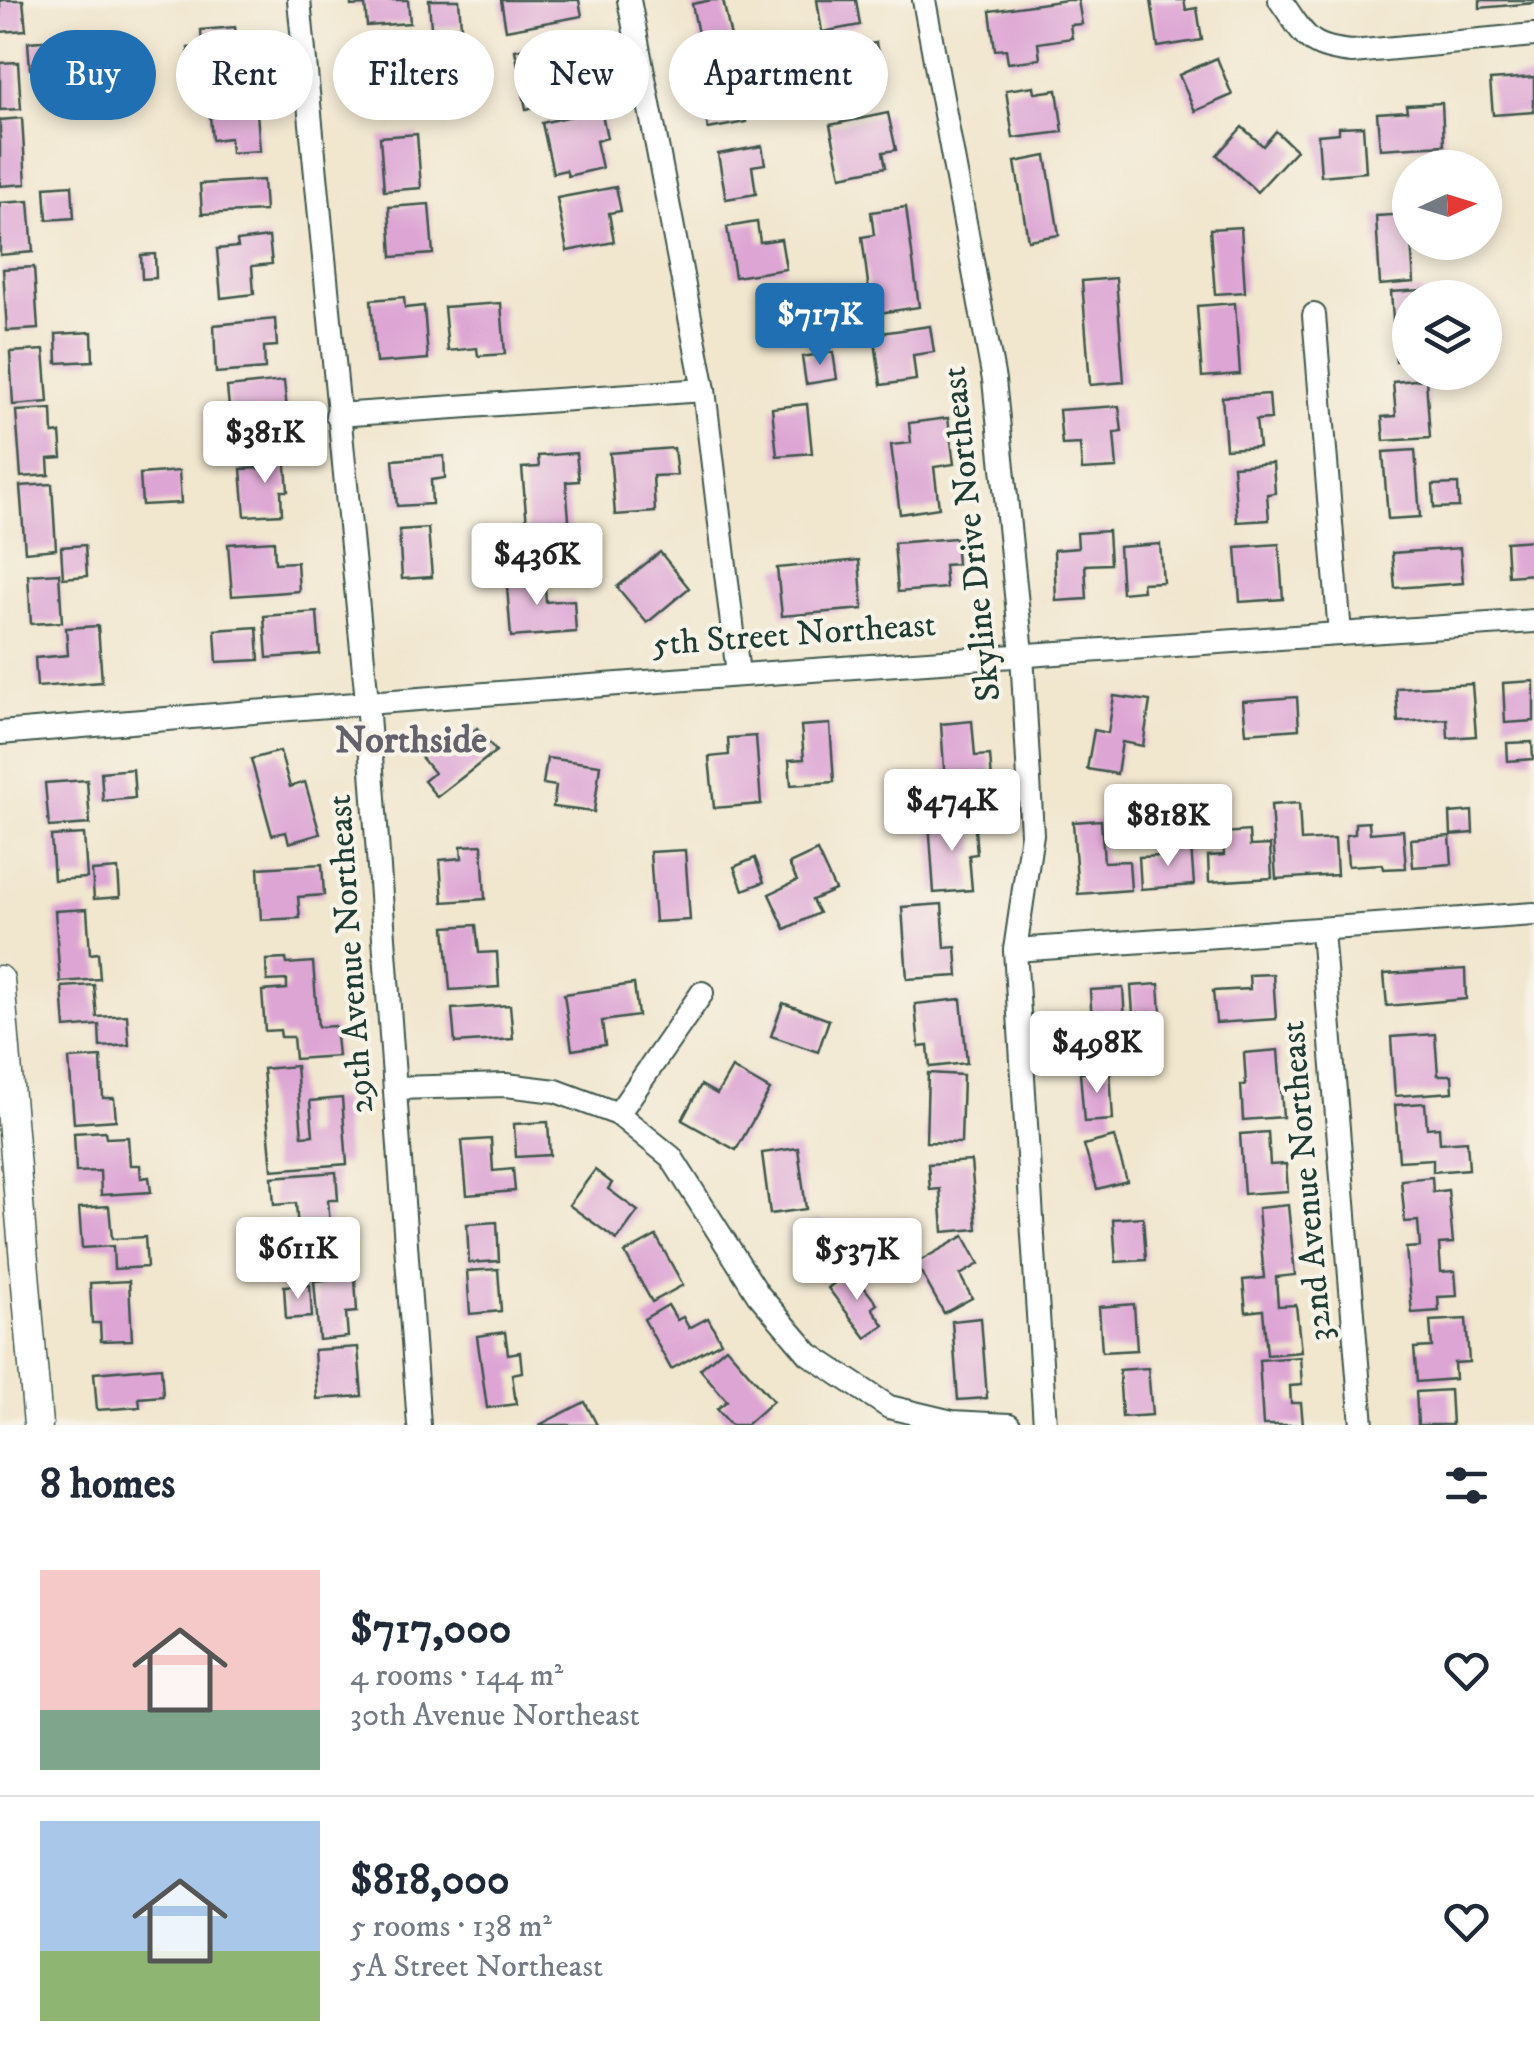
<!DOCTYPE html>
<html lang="en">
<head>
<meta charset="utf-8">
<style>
  body { margin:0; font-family:"IM FELL DW Pica",serif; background:#f2f2f3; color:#1f2937; height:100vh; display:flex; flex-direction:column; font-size:38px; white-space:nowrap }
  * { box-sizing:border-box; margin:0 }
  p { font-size:32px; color:#747a83 }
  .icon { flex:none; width:55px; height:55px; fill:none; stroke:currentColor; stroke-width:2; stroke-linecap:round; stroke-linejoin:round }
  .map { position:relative; height:1425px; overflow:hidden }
  .details { display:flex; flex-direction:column; background:#fff; flex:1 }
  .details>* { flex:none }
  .banner { position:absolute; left:30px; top:30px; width:1000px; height:90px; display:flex; gap:20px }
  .needle { width:65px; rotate:86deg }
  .buttons { position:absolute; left:1392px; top:150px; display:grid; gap:20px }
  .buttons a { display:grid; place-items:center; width:110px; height:110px; border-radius:50%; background:#fff; box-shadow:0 5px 15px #0003; font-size:50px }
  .price { position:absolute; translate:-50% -85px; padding:0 22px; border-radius:10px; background:#fff; color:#222; font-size:32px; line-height:65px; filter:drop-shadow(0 2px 5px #0008) }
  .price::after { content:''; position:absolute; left:50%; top:60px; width:30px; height:22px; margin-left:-15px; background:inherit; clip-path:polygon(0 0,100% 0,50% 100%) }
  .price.active { background:#1f6fb2; color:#fff }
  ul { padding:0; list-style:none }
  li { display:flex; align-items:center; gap:30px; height:250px; padding:0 40px }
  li+li { border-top:2px solid #e0e1e3 }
  li span { display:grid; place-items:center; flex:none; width:280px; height:200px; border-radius:0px; color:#555 }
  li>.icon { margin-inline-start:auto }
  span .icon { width:120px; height:120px; fill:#fffc; stroke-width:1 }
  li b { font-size:42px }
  h2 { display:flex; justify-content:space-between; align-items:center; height:120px; padding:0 40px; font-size:42px }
  .chip { padding:0 35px; border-radius:45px; background:#fff; box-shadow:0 5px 15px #0003; font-size:35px; line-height:90px }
  .chip.active { background:#1f6fb2; color:#fff }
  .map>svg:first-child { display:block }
  .building { fill:#dda5d4 }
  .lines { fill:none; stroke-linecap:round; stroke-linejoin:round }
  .minor-casing { stroke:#3e564b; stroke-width:26 }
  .tertiary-casing { stroke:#3e564b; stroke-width:31 }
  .minor { stroke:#fff; stroke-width:22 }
  .tertiary { stroke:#fff; stroke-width:28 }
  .labels { text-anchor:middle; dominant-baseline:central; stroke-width:8; stroke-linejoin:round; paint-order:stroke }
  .street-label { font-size:35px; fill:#1f3d34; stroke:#f7f3e8 }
  .neighbourhood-label { font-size:38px; font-weight:bold; fill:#62616c; stroke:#f7f3e8 }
</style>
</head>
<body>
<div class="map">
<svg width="1534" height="1425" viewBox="0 0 1534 1425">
  <rect width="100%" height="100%" fill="#f7f3e8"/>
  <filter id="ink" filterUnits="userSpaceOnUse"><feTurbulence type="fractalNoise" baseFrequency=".01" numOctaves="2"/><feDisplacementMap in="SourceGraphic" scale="20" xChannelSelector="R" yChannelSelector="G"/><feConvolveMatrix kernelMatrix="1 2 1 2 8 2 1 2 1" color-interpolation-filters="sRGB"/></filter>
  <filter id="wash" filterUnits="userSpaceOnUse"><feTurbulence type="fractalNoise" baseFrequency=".0048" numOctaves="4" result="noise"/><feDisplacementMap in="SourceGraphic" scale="40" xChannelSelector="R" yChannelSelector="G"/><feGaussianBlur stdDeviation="2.25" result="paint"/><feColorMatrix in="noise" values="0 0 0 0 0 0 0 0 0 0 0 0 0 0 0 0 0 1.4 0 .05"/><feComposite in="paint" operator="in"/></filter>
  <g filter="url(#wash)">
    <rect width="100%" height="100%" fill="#f1e6ce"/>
    <g id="blocks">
      <g class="building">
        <path d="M0,0H23L26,30L0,32Z"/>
        <path d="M351,0H408L410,23L367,26L365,5L351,6Z"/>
        <path d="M429,0H459L461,26L431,28Z"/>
        <path d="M501,0H579L582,16L506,30Z"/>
        <path d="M712,0H723L733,47L702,54L692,4Z"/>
        <path d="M817,0H856L860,25L822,32Z"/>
        <path d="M1067,0H1078L1082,24L1070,25L1072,38L1038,43L1040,59L1008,63L1006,49L995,50L990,11Z"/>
        <path d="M1151,0H1184L1186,10L1197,8L1202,40L1158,47Z"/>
        <path d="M1480,0H1534V3L1480,8Z"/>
        <path d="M235,27L237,45L250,44L252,75L191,79L188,48L202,47L201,30Z"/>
        <path d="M56,40L58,68L30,69L28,42Z"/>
        <path d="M562,41L567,72L592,67L597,95L526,109L515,50Z"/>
        <path d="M876,43L882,75L869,77L872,95L814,105L806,55Z"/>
        <path d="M410,54L413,107L380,109L378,82L366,83L364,57Z"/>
        <path d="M1217,58L1232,95L1195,111L1179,75Z"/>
        <path d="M18,62L21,109L0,110V63Z"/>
        <path d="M736,70L746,122L708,129L704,107H709L703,77Z"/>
        <path d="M1534,77V112L1493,115L1490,80Z"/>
        <path d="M1034,86L1035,93L1057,90L1063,132L1013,138L1006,90Z"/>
        <path d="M256,100L260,151L231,153L230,138L212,140L209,103Z"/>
        <path d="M1442,103L1444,145L1380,149L1377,113L1407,111L1406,105Z"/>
        <path d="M601,109L607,138L596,141L602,168L568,176L566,170L553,173L542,123Z"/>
        <path d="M888,113L896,150L883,152L886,167L841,176L830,125Z"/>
        <path d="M22,118L26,184L0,186V120Z"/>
        <path d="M1363,126L1366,172L1321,176L1318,135L1339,133V127Z"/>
        <path d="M1242,127L1263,146L1276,131L1296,150L1257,192L1217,155Z"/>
        <path d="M417,134L421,188L384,191L380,137Z"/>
        <path d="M762,146L765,164L752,166L756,194L726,199L718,154Z"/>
        <path d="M1046,156L1059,235L1028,240L1015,162Z"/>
        <path d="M263,180L265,211L202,214L200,184Z"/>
        <path d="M72,185L74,218L47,220L45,187Z"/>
        <path d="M616,187L621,211L609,213L614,242L567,251L557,198Z"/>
        <path d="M29,201L33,252L0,255V203Z"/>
        <path d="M429,204L433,254L392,257L389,207Z"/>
        <path d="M906,207L919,307L872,314L862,237L874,235L871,212Z"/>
        <path d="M1409,214L1414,282L1380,285L1376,216Z"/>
        <path d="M757,222L760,242L781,239L786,269L735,277L727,227Z"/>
        <path d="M1241,227L1245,292L1215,294L1210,229Z"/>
        <path d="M269,237L272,264L252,266L254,294L221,298L217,249L238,247L237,241Z"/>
        <path d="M155,254L156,278L142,279L141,255Z"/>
        <path d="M34,267L38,329L7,331L3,269Z"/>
        <path d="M1116,278L1124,382L1090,385L1082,281Z"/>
        <path d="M1422,290L1423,298H1410V360L1396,361L1391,292Z"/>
        <path d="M404,297L405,308L424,306L428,359L376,363L371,300Z"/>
        <path d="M501,303L505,354L478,356L477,348L448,351L444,307Z"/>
        <path d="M1235,303L1240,374L1202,377L1197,306Z"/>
        <path d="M275,319L277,346L264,347L265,369L216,373L214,325Z"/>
        <path d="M930,326L934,352L913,355L916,380L881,385L874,334Z"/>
        <path d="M92,332L93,361L57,363L56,334Z"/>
        <path d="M44,350L48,402L13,405L10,352Z"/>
        <path d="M833,352L837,379L806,384L802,357Z"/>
        <path d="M1426,379L1430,438L1384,441L1382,417L1396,416L1393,382Z"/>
        <path d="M284,381L287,410L269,411L272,433L232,437L227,387Z"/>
        <path d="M1269,394L1271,419L1256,420L1259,447L1226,449L1222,397Z"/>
        <path d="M807,404L812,453L777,456L772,408Z"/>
        <path d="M1119,406L1122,432L1114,433L1117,468L1082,470L1080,444L1062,445L1059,410Z"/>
        <path d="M52,409L53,434L60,433L62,458L48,459L49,475L21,477L16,411Z"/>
        <path d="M948,418L954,464L934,467L939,508L900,514L891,445L911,443L909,423Z"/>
        <path d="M674,448L677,475L653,476L655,512L615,515L610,453Z"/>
        <path d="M1415,450L1420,517L1388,519L1383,452Z"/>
        <path d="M576,453L579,481L566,482L570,532L528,536L522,468L539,467L538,456Z"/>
        <path d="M285,454L288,491H281L282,514L245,516L241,469L259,468L258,456Z"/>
        <path d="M444,456L445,478L431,480L432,504L397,506L393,460Z"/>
        <path d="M1273,463L1275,493L1267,494L1269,520L1237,522L1233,466Z"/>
        <path d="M179,471L181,503L142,505L140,474Z"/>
        <path d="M52,484L56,549L25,552L20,486Z"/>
        <path d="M1458,484L1459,507L1434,508L1433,485Z"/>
        <path d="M428,528L432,577L402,579L399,530Z"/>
        <path d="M1108,531L1110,564L1085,565L1087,599L1056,601L1054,550L1078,548L1077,533Z"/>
        <path d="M955,538L957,564L944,565L946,588L898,592L894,543Z"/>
        <path d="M1534,540V574L1508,576L1506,542Z"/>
        <path d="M274,541L275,563L297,562L299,591L232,596L228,544Z"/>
        <path d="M1160,544L1163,582L1142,583L1143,591L1122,593L1119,547Z"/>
        <path d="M1279,544L1283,599L1240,602L1236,547Z"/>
        <path d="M85,545L87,576L63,578L61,547Z"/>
        <path d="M1460,548L1463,583L1395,588L1392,553Z"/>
        <path d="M660,552L689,588L647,623L617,587Z"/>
        <path d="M859,560L863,609L782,616L777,568Z"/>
        <path d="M544,571L546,602L574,600L576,632L511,637L506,574Z"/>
        <path d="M59,573L62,622L31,624L28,575Z"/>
        <path d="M317,612L320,654L267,658L264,616Z"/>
        <path d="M98,626L102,682L37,687L35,658L68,655L66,628Z"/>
        <path d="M257,627L259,660L217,662L215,630Z"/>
        <path d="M1534,681V721L1505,723L1503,683Z"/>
        <path d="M1472,684L1476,736L1448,738L1447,719L1398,722L1396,688Z"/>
        <path d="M1114,696L1150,701L1143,746L1122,742L1117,774L1087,769L1094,730L1108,733Z"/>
        <path d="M1297,697L1299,729L1246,733L1243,701Z"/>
        <path d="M972,721L975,756L990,755L993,794L946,797L941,724Z"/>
        <path d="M830,724L834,782L791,785L789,760L804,759L801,726Z"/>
        <path d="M477,728L496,751L437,797L424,781L434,773L421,757L446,738L453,747Z"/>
        <path d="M756,736L761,804L714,808L709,757L729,755L728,738Z"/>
        <path d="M1532,742L1533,759L1508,761L1507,743Z"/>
        <path d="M280,751L290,787L305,782L320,834L289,843L286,832L272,835L251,759Z"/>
        <path d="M547,758L600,765L594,812L553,807L556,786L543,784Z"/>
        <path d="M133,769L135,798L103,801L101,772Z"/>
        <path d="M87,780L90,824L49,827L45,783Z"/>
        <path d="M1199,793L1202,826L1158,830L1155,797Z"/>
        <path d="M1299,803L1301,841L1335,839L1337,875L1276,879L1271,805Z"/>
        <path d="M1472,811L1473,833L1451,835L1450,813Z"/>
        <path d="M974,818L977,854L969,855L972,890L934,893L929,821Z"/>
        <path d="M1101,820L1104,862L1129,861L1131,890L1078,894L1073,822Z"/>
        <path d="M1369,822L1370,833L1403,830L1406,868L1383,869L1382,864L1348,866L1346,835L1355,834V823Z"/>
        <path d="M1249,831L1250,846L1270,845L1272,878L1209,882L1208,856L1224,855L1223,833Z"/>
        <path d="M84,834L87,878L54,880L51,836Z"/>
        <path d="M1450,836L1452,864L1413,867L1411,839Z"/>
        <path d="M482,845L485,899L443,902L440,860L462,858L461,846Z"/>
        <path d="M1191,846L1194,885L1141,889L1139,857L1162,856V848Z"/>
        <path d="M685,850L690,920L655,922L650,852Z"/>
        <path d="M817,851L835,890L812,900L819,913L785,929L769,894L797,881L789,864Z"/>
        <path d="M755,858L764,882L743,890L734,867Z"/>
        <path d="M322,864L324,895L298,897L300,918L261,920L258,868Z"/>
        <path d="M118,869L120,897L94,899L92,871Z"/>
        <path d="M942,904L945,948L956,947L958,976L907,979L902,907Z"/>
        <path d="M87,909L90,954L98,953L100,979L60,982L55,911Z"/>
        <path d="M476,925L479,953L497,952L499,987L450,990L445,927Z"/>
        <path d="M286,959L287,964L313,962L318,1027L335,1026L338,1056L295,1059L293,1037H281L280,1030L265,1031L262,991L287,989V980L267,981L266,960Z"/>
        <path d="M1465,969L1466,999L1387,1006L1384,974Z"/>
        <path d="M1273,974L1276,1019L1216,1023L1213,991L1250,989L1249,975Z"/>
        <path d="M634,984L638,1016L602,1021L605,1045L572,1050L564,994Z"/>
        <path d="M1159,984L1161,1012L1133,1014L1131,986Z"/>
        <path d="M94,985L97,1017L127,1015L129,1045L100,1047L99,1025L65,1028L62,987Z"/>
        <path d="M1123,988L1126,1037L1093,1040L1090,990Z"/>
        <path d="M961,999L967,1063L930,1067L928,1046L919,1047L915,1004Z"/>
        <path d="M783,1003L829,1020L818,1052L771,1036Z"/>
        <path d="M510,1005L513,1039L455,1043L452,1009Z"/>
        <path d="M1435,1034L1438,1075H1452L1453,1092L1395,1096L1391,1037Z"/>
        <path d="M1278,1050L1283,1117L1243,1120L1241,1085H1246L1244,1053Z"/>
        <path d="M101,1057L103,1098H114L116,1120L74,1123L69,1059Z"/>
        <path d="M296,1066L302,1136L313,1135L310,1101L342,1098L347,1164L272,1170L263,1069Z"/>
        <path d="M732,1068L770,1090L736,1150L682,1120L701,1085L717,1094Z"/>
        <path d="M1110,1071L1113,1120L1084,1122L1080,1073Z"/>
        <path d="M928,1073L963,1075L961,1143L926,1142Z"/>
        <path d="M1425,1103L1427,1128L1439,1127L1440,1143L1467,1141L1469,1169L1433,1172V1159L1399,1161L1395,1105Z"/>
        <path d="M548,1122L550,1155L516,1157L514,1124Z"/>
        <path d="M105,1131L106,1138L128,1137L130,1165H140L141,1178L149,1177L151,1192L101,1195L100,1171L76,1172L74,1133Z"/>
        <path d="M1268,1132L1270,1165L1286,1164L1288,1191L1244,1194L1240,1134Z"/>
        <path d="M1114,1137L1127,1181L1097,1189L1084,1145Z"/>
        <path d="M491,1139L493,1171L513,1169L515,1191L467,1195L462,1141Z"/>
        <path d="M798,1148L806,1209L770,1214L762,1153Z"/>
        <path d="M971,1161L977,1229L943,1232L940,1189L930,1190L928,1164Z"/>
        <path d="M595,1170L612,1183L608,1189L638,1211L617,1240L569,1205Z"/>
        <path d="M336,1172L338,1200H328L331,1236L350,1234L353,1264L310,1268L308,1245H299L296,1203L274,1205L272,1177Z"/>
        <path d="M1432,1177L1433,1192L1448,1190L1453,1243L1439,1244L1441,1272L1455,1271L1457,1296L1438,1297L1439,1311L1412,1313L1406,1248L1420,1247L1418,1221L1405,1222L1401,1180Z"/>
        <path d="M1288,1205L1295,1275L1276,1277L1278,1306L1296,1305L1301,1352L1267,1355L1263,1310L1246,1312L1243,1280L1264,1278L1258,1208Z"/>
        <path d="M109,1206L112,1239L145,1237L147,1267L114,1269L113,1246L82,1248L79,1208Z"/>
        <path d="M1143,1217L1146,1260L1116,1262L1113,1219Z"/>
        <path d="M819,1219L832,1244L850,1234L861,1253L816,1278L792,1234Z"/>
        <path d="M497,1222L499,1261L469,1263L467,1224Z"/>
        <path d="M656,1236L683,1285L652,1302L625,1253Z"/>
        <path d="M964,1236L979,1264L960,1275L972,1298L944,1313L916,1263Z"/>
        <path d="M498,1269L501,1311L470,1314L467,1271Z"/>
        <path d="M851,1270L877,1304L872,1308L884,1325L866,1338L828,1288Z"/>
        <path d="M355,1278L357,1312L346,1313L348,1337L319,1340L314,1281Z"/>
        <path d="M129,1281L132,1340L101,1341L100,1323H92L90,1283Z"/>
        <path d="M310,1285L312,1317L286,1319L284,1286Z"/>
        <path d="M1134,1304L1137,1350L1102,1352L1099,1307Z"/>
        <path d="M668,1305L677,1320L683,1317L689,1328L708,1318L721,1342L671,1369L644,1319Z"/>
        <path d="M981,1318L987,1398L958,1400L952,1321Z"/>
        <path d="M1466,1319L1469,1362L1454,1363L1455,1379L1417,1382L1414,1348L1432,1347L1430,1321Z"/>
        <path d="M505,1332L508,1354L520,1352L522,1372L512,1374L516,1404L487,1408L477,1336Z"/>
        <path d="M358,1347L362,1396L317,1399L314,1350Z"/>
        <path d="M726,1347L773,1401L746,1425H731L717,1409L727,1401L700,1369Z"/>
        <path d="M1300,1357L1302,1385L1290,1386L1291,1403H1301L1303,1425H1263L1259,1360Z"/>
        <path d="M161,1367L163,1396L139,1398L140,1407L97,1410L94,1373Z"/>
        <path d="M1148,1368L1152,1415L1122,1417L1119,1370Z"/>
        <path d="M1450,1390L1452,1425H1418L1416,1392Z"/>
        <path d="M585,1402L597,1425H539Z"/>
      </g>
    </g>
  </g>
  <g filter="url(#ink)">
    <use href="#blocks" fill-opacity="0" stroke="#3e564b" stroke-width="2.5"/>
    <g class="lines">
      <g class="minor-casing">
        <g id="minor">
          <path d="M299,0L367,701L419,1425"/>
          <path d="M629,0L704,390L738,674"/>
          <path d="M924,0L994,380L1022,653L1032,834L1015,950L1045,1425"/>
          <path d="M1280,0C1305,35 1306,48 1352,52L1534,35"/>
          <path d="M1314,315L1340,634"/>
          <path d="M337,415L704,390"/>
          <path d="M0,733C511,689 1022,655 1534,621"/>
          <path d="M1322,931L1362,1425"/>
          <path d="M1015,950L1534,914"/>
          <path d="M396,1088L506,1085L556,1091L618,1114L671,1157L758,1294L809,1354L889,1407L952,1422L1009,1425"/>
          <path d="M618,1114L702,993"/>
        </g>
      </g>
      <g class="tertiary-casing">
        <path id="tertiary" d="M0,980L38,1425"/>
      </g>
      <use href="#minor" class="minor"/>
      <use href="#tertiary" class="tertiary"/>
    </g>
  </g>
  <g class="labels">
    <g class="street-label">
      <text transform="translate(972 534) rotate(-96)">Skyline Drive Northeast</text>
      <text transform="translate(794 635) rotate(-4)">5th Street Northeast</text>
      <text transform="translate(351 954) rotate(-94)">29th Avenue Northeast</text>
      <text transform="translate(1307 1181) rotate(-95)">32nd Avenue Northeast</text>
    </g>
    <g class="neighbourhood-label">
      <text x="411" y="741">Northside</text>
    </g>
  </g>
</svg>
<div class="buttons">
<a><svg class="needle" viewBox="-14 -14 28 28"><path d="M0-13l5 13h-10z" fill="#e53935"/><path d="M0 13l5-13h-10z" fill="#747a83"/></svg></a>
<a><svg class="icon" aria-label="layers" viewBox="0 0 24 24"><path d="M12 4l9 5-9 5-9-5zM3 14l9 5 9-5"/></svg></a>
</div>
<b class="price active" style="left:820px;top:368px">$717K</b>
<b class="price" style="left:265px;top:486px">$381K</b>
<b class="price" style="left:537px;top:608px">$436K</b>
<b class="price" style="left:952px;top:854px">$474K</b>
<b class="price" style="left:1168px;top:869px">$818K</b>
<b class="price" style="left:1097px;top:1096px">$498K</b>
<b class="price" style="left:298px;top:1302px">$611K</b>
<b class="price" style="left:857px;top:1303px">$537K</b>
<div class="banner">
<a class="chip active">Buy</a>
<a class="chip">Rent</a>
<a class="chip">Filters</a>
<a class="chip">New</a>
<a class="chip">Apartment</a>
</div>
</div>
<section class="details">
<h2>8 homes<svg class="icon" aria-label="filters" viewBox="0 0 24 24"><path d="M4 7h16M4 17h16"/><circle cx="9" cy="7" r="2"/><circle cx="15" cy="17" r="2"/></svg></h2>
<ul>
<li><span style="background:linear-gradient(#f6c9c9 70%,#7fa58c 0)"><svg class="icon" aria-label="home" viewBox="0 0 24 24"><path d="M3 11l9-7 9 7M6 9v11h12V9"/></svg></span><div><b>$717,000</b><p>4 rooms · 144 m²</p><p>30th Avenue Northeast</p></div><svg class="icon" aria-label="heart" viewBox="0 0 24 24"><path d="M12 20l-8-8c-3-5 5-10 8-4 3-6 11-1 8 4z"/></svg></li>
<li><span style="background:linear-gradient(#a9c7e8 65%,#8fb573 0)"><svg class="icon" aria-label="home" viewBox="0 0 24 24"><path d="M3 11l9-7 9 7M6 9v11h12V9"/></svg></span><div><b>$818,000</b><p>5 rooms · 138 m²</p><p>5A Street Northeast</p></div><svg class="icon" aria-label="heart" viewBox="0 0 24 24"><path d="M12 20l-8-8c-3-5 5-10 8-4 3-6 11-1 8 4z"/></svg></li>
</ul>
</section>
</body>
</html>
